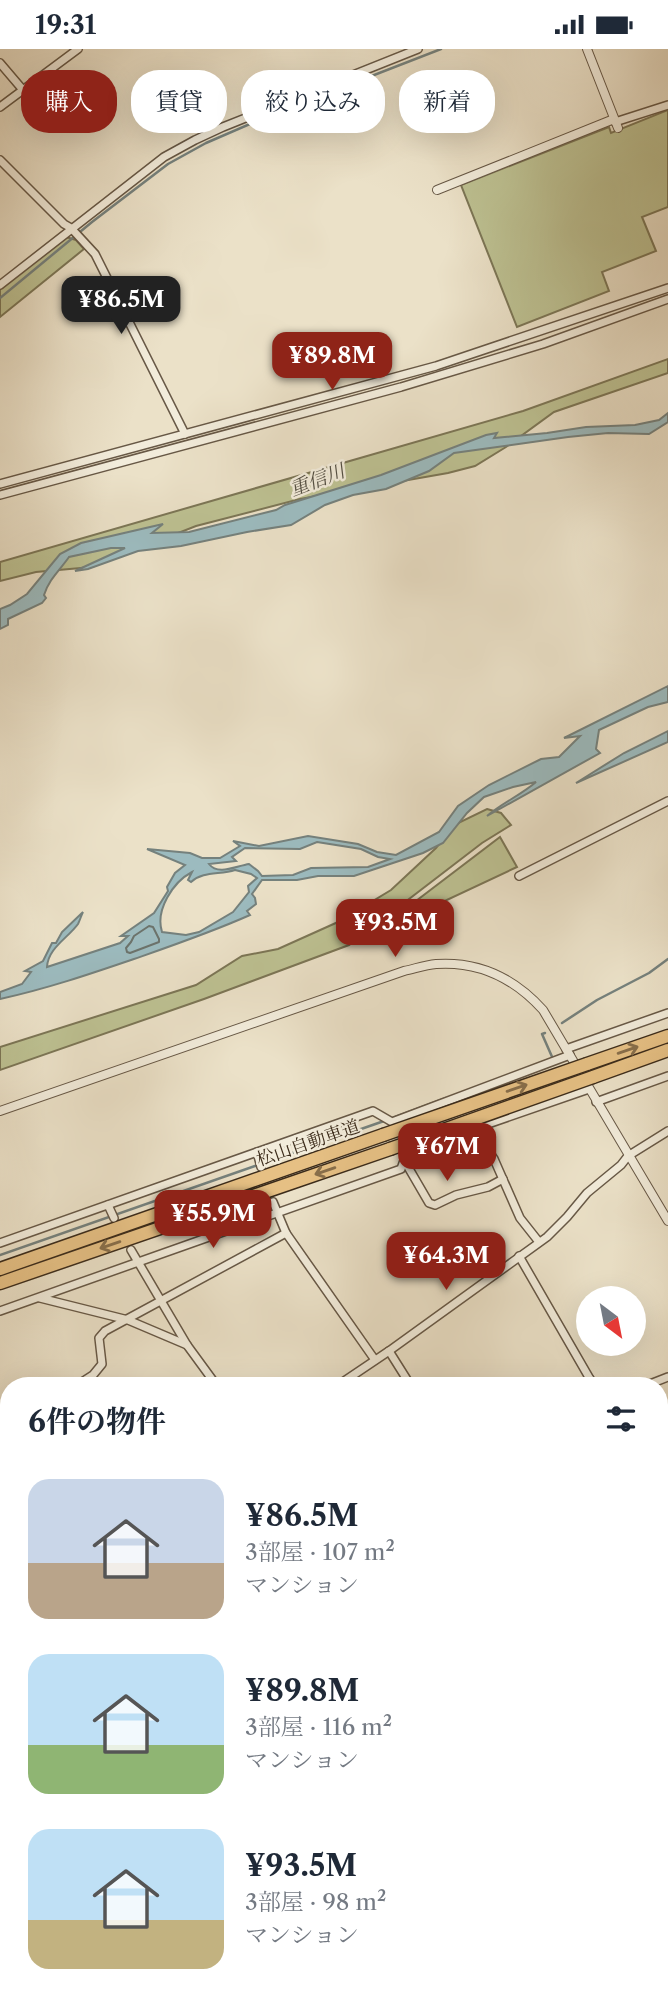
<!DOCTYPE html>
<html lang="ja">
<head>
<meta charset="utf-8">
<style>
  body { margin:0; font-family:"Libre Caslon Text","Noto Serif JP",serif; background:#f6f6f7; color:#1f2937; height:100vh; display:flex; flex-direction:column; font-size:26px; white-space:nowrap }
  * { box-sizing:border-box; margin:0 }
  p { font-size:23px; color:#747a83 }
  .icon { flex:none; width:38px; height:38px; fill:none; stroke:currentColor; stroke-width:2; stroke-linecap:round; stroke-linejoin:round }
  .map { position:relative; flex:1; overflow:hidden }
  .side { position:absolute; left:0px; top:1328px; width:668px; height:625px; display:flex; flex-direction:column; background:#fff; border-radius:28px 28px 0 0; box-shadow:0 7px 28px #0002 }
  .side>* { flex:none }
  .banner { position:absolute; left:21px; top:21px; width:626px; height:63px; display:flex; gap:14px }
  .needle { width:46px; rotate:148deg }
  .buttons { position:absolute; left:576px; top:1237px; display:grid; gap:14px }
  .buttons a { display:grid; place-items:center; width:70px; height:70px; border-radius:50%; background:#fff; box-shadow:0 7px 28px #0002; font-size:35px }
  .price { position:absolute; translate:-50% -60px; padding:0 16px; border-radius:14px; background:#8f2418; color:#fff; font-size:23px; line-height:46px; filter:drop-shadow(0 2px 4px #0008) }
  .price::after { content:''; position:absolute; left:50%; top:42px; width:21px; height:16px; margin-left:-10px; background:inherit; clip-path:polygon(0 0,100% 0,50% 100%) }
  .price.selected { background:#222; color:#fff }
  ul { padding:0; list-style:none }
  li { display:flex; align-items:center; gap:21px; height:175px; padding:0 28px }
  li span { display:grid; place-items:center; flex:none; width:196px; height:140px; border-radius:21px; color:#555 }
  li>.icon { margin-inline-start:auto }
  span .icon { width:84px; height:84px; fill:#fffc; stroke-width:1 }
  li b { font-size:30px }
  h2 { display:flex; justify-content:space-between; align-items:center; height:84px; padding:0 28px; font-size:30px }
  .pill { padding:0 24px; border-radius:28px; background:#fff; box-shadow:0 7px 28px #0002; font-size:24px; line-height:63px }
  .pill.selected { background:#8f2418; color:#fff }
  .status { display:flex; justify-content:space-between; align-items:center; height:49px; padding:0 35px; background:#fff; direction:ltr }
  .status svg { height:19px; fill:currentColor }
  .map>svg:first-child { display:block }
  .green { fill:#bdc192; stroke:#7c7656; stroke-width:2 }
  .water { fill:#9cbbbf; stroke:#75817d; stroke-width:2; fill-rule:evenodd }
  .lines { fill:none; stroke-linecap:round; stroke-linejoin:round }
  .shore { stroke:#6c736c; stroke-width:2 }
  .stream { stroke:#75817d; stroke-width:2.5 }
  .minor-tunnel { stroke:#c8bda5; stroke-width:7; stroke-dasharray:7 3.5; stroke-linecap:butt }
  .minor-casing { stroke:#675846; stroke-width:10 }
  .tertiary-casing { stroke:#675846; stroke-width:10 }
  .secondary-casing { stroke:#3b2b1a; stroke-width:12 }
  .trunk-casing { stroke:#3b2b1a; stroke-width:13 }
  .motorway-casing { stroke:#3b2b1a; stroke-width:15 }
  .minor { stroke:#f2ecdb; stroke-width:7 }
  .tertiary { stroke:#f2ecdb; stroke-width:8 }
  .secondary { stroke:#f2ecdb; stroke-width:10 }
  .trunk { stroke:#e6c084; stroke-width:10 }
  .motorway { stroke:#e6c084; stroke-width:12 }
  .motorway-bridge-casing { stroke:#3b2b1a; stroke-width:15; stroke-linecap:butt }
  .motorway-bridge { stroke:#e6c084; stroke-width:12 }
  .oneway { stroke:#886e4a }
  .labels { text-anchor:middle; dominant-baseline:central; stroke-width:5; stroke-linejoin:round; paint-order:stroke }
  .street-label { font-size:18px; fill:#3b2b1a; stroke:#f2ecdb }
  .water-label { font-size:19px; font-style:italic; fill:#534f43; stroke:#f2ecdb }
</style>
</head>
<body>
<div class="status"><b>19:31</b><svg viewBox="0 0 49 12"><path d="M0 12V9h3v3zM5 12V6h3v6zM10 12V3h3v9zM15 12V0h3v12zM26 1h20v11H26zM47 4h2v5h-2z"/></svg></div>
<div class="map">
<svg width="668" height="1952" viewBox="0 0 668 1952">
  <rect width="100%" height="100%" fill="#ebe1c8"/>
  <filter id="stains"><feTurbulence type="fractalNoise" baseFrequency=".00286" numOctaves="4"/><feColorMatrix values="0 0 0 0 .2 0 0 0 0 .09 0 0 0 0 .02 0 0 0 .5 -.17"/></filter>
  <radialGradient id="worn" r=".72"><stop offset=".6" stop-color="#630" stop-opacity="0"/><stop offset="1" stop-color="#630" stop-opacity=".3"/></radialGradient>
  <g class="green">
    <path d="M668,61V158L642,168L656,202L602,223L609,242L517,278L461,136L609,78L611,84Z"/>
    <path d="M66,188L76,191L84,200L0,268V240Z"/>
    <path d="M668,310V324L554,363L506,398L475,417L448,424L300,450L196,477L92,518L36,523L0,532V513L523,362Z"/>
    <path d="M487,760L501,764L511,776L482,794L349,896L204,950L0,1021V998L196,936L242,907L278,900L338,873L391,841L436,799L454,776Z"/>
    <path d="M500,788L517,818L370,887Z"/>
  </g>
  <g class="water">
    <path d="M668,364V373L649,385L608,384L568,388L454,404L429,422L386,440L353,446L325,456L291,476L247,483L181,497L138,502L88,520L75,522L125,499H111L69,508C60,521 49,530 44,546L46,549L42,554L8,570V576L0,580V560L10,556L27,545L60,505L81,494L163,475L152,484L189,483L276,461L285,456L381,426L486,386L497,384L494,389L547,384L586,378L635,376L659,371Z"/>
    <path d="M668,637V653L648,658L599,681L596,700L600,704L487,767C502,754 521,746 536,733L513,738L484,748L467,764L443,794L423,804L354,827H318L297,831H262L252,845L255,849L256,855L247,862L250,866C212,883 174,896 134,910C90,925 46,940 0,950V943L22,935L31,923L25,922L43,912L52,894H56L62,883L83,863C81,867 80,871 78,875C68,889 48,899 47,918L120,894L128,887H121L154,864L168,842L167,838L175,824L185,816L147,800L190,804L202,809H220L240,797L233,792L259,797L308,787L358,795L377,803L396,806L439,783L458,757L489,736L541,710L559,708L580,687L564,689ZM317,793L361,800L378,808L390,810L368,818L311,819L293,826L262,827L258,822L249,815C236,817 218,827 209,815L236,812L232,808L245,799L300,800ZM235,821L251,825L257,829L248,837L249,843L233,863L199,883L186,886L162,883C155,861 173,833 192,823L188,831L191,833C203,822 220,826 235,821Z"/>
    <path d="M668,682V693L576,734L624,704Z"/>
  </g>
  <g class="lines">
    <path class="shore" d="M149,877L153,878L159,890V893L130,904L127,903L126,899L131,893L134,887Z"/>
    <g class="stream">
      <path d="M0,249L92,173L168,115L206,94L266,68L441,0"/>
      <path d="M562,974L597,951L649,924L668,910"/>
      <path d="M545,984L542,985L553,1010H551"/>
      <path d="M390,1070L446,1049"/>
      <path d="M0,1206L384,1072"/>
    </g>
    <path class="minor-tunnel" d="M114,1169L131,1201"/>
    <g class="minor-casing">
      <g id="minor">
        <path d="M0,14L23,41"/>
        <path d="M0,58L78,0"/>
        <path d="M615,73L668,56"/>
        <path d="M0,111L64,175L71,179L95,205L185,385"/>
        <path d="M0,236L164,108L195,91L223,78L418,0"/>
        <path d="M0,435L436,317L668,239"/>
        <path d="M0,446L401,338L543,295L668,250"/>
        <path d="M519,827L668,752"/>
        <path d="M566,1000L668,964"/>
        <path d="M596,1053L668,1027"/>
        <path d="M474,1080L494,1110L520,1169L539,1193"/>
        <path d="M257,1103L261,1118"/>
        <path d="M404,1111L429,1154L435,1156L456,1146L488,1138L503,1130"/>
        <path d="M273,1153L286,1184L375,1311"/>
        <path d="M108,1156L114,1169"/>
        <path d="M0,1194L373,1062L392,1073L570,1006"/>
        <path d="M131,1201L187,1296"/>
        <path d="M519,1207L594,1337"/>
        <path d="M40,1249L128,1271L187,1296L217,1337"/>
        <path d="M0,1262L401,1120L407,1103L589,1040"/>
        <path d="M389,1302L411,1337"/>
        <path d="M76,1337L93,1326L102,1315L99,1289L105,1282L286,1184"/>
        <path d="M337,1337L389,1302L547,1188L567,1168L587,1144L621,1116L628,1107L668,1082"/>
        <path d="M576,1337L590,1330"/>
        <path d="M645,1337L668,1328"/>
        <path d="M0,1383L9,1394"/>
        <path d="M660,1445L668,1441"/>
        <path d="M660,1467L668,1462"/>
        <path d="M660,1485L668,1481"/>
        <path d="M0,1499L9,1491"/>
        <path d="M660,1524L668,1540"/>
        <path d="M0,1591L9,1588"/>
        <path d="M660,1595L668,1592"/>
        <path d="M660,1647L668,1645"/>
        <path d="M0,1663L9,1658"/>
        <path d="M660,1756L668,1754"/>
        <path d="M660,1814L668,1831"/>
        <path d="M110,1944L113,1952"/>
        <path d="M160,1944L164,1952"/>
        <path d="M343,1944L346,1952"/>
        <path d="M490,1944L493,1952"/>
        <path d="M632,1944L635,1952"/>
        <path d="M18,1952L20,1944"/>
        <path d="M222,1952L232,1944"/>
      </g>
    </g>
    <g class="tertiary-casing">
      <g id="tertiary">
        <path d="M587,0L618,79"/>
        <path d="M437,141L614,70"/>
        <path d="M0,1062L404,922C414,920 425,916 436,915C479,912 515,930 543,961L668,1172"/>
      </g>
    </g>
    <g class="secondary-casing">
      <g id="secondary">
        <path d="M660,1416L668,1413"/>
        <path d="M0,1828L9,1822"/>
      </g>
    </g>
    <g class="trunk-casing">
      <g id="trunk">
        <path d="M660,1868L668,1858"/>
        <path d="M660,1889L668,1878"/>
        <path d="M597,1952L603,1944"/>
        <path d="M615,1952L620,1944"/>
      </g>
    </g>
    <g class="motorway-casing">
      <g id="motorway">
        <path d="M587,1015L668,987"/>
        <path d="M593,1028L668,1001"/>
        <path d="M0,1220L383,1086"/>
        <path d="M0,1234L390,1100"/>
      </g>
    </g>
    <use href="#minor" class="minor"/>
    <use href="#tertiary" class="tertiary"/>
    <use href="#secondary" class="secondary"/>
    <use href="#trunk" class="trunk"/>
    <use href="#motorway" class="motorway"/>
    <g class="motorway-bridge-casing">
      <g id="motorway-bridge">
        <path d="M383,1086L587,1015"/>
        <path d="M390,1100L593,1028"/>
      </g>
    </g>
    <use href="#motorway-bridge" class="motorway-bridge"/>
  </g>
  <defs><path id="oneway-shaft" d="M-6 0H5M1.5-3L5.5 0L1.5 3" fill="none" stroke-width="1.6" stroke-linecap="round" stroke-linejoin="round" transform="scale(1.75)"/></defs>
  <g class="oneway">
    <use href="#oneway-shaft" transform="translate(628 1001) rotate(-19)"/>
    <use href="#oneway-shaft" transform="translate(517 1039) rotate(-19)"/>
    <use href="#oneway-shaft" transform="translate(325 1122) rotate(161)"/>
    <use href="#oneway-shaft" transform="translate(110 1196) rotate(161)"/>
  </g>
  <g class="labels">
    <g class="street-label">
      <text transform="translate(308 1094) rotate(-19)">松山自動車道</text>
    </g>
    <g class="water-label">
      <text transform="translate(317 431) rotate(-21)">重信川</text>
    </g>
  </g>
  <rect width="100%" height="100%" filter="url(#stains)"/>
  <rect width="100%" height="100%" fill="url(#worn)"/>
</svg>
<div class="buttons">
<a><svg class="needle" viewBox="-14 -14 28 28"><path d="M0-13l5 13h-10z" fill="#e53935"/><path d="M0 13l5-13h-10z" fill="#747a83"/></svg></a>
</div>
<b class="price selected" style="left:121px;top:287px">¥86.5M</b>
<b class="price" style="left:332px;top:343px">¥89.8M</b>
<b class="price" style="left:395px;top:910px">¥93.5M</b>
<b class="price" style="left:447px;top:1134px">¥67M</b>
<b class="price" style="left:213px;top:1201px">¥55.9M</b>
<b class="price" style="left:446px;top:1243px">¥64.3M</b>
<div class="banner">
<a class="pill selected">購入</a>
<a class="pill">賃貸</a>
<a class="pill">絞り込み</a>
<a class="pill">新着</a>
</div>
<section class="side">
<h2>6件の物件<svg class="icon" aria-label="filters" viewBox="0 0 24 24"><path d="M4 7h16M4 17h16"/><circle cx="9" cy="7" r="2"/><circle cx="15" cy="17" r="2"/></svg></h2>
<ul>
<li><span style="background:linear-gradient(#c9d6e8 60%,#b9a48a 0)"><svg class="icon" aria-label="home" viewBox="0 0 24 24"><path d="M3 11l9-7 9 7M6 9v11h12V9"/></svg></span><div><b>¥86.5M</b><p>3部屋 · 107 m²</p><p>マンション</p></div></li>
<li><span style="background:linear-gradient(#bfe0f5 65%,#8fb573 0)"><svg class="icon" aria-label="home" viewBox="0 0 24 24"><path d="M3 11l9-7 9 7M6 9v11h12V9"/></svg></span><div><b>¥89.8M</b><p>3部屋 · 116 m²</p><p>マンション</p></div></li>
<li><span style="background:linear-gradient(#bfe0f5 65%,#c2b280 0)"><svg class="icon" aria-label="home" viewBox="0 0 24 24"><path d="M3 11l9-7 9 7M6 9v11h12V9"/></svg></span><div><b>¥93.5M</b><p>3部屋 · 98 m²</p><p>マンション</p></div></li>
</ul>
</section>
</div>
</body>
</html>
